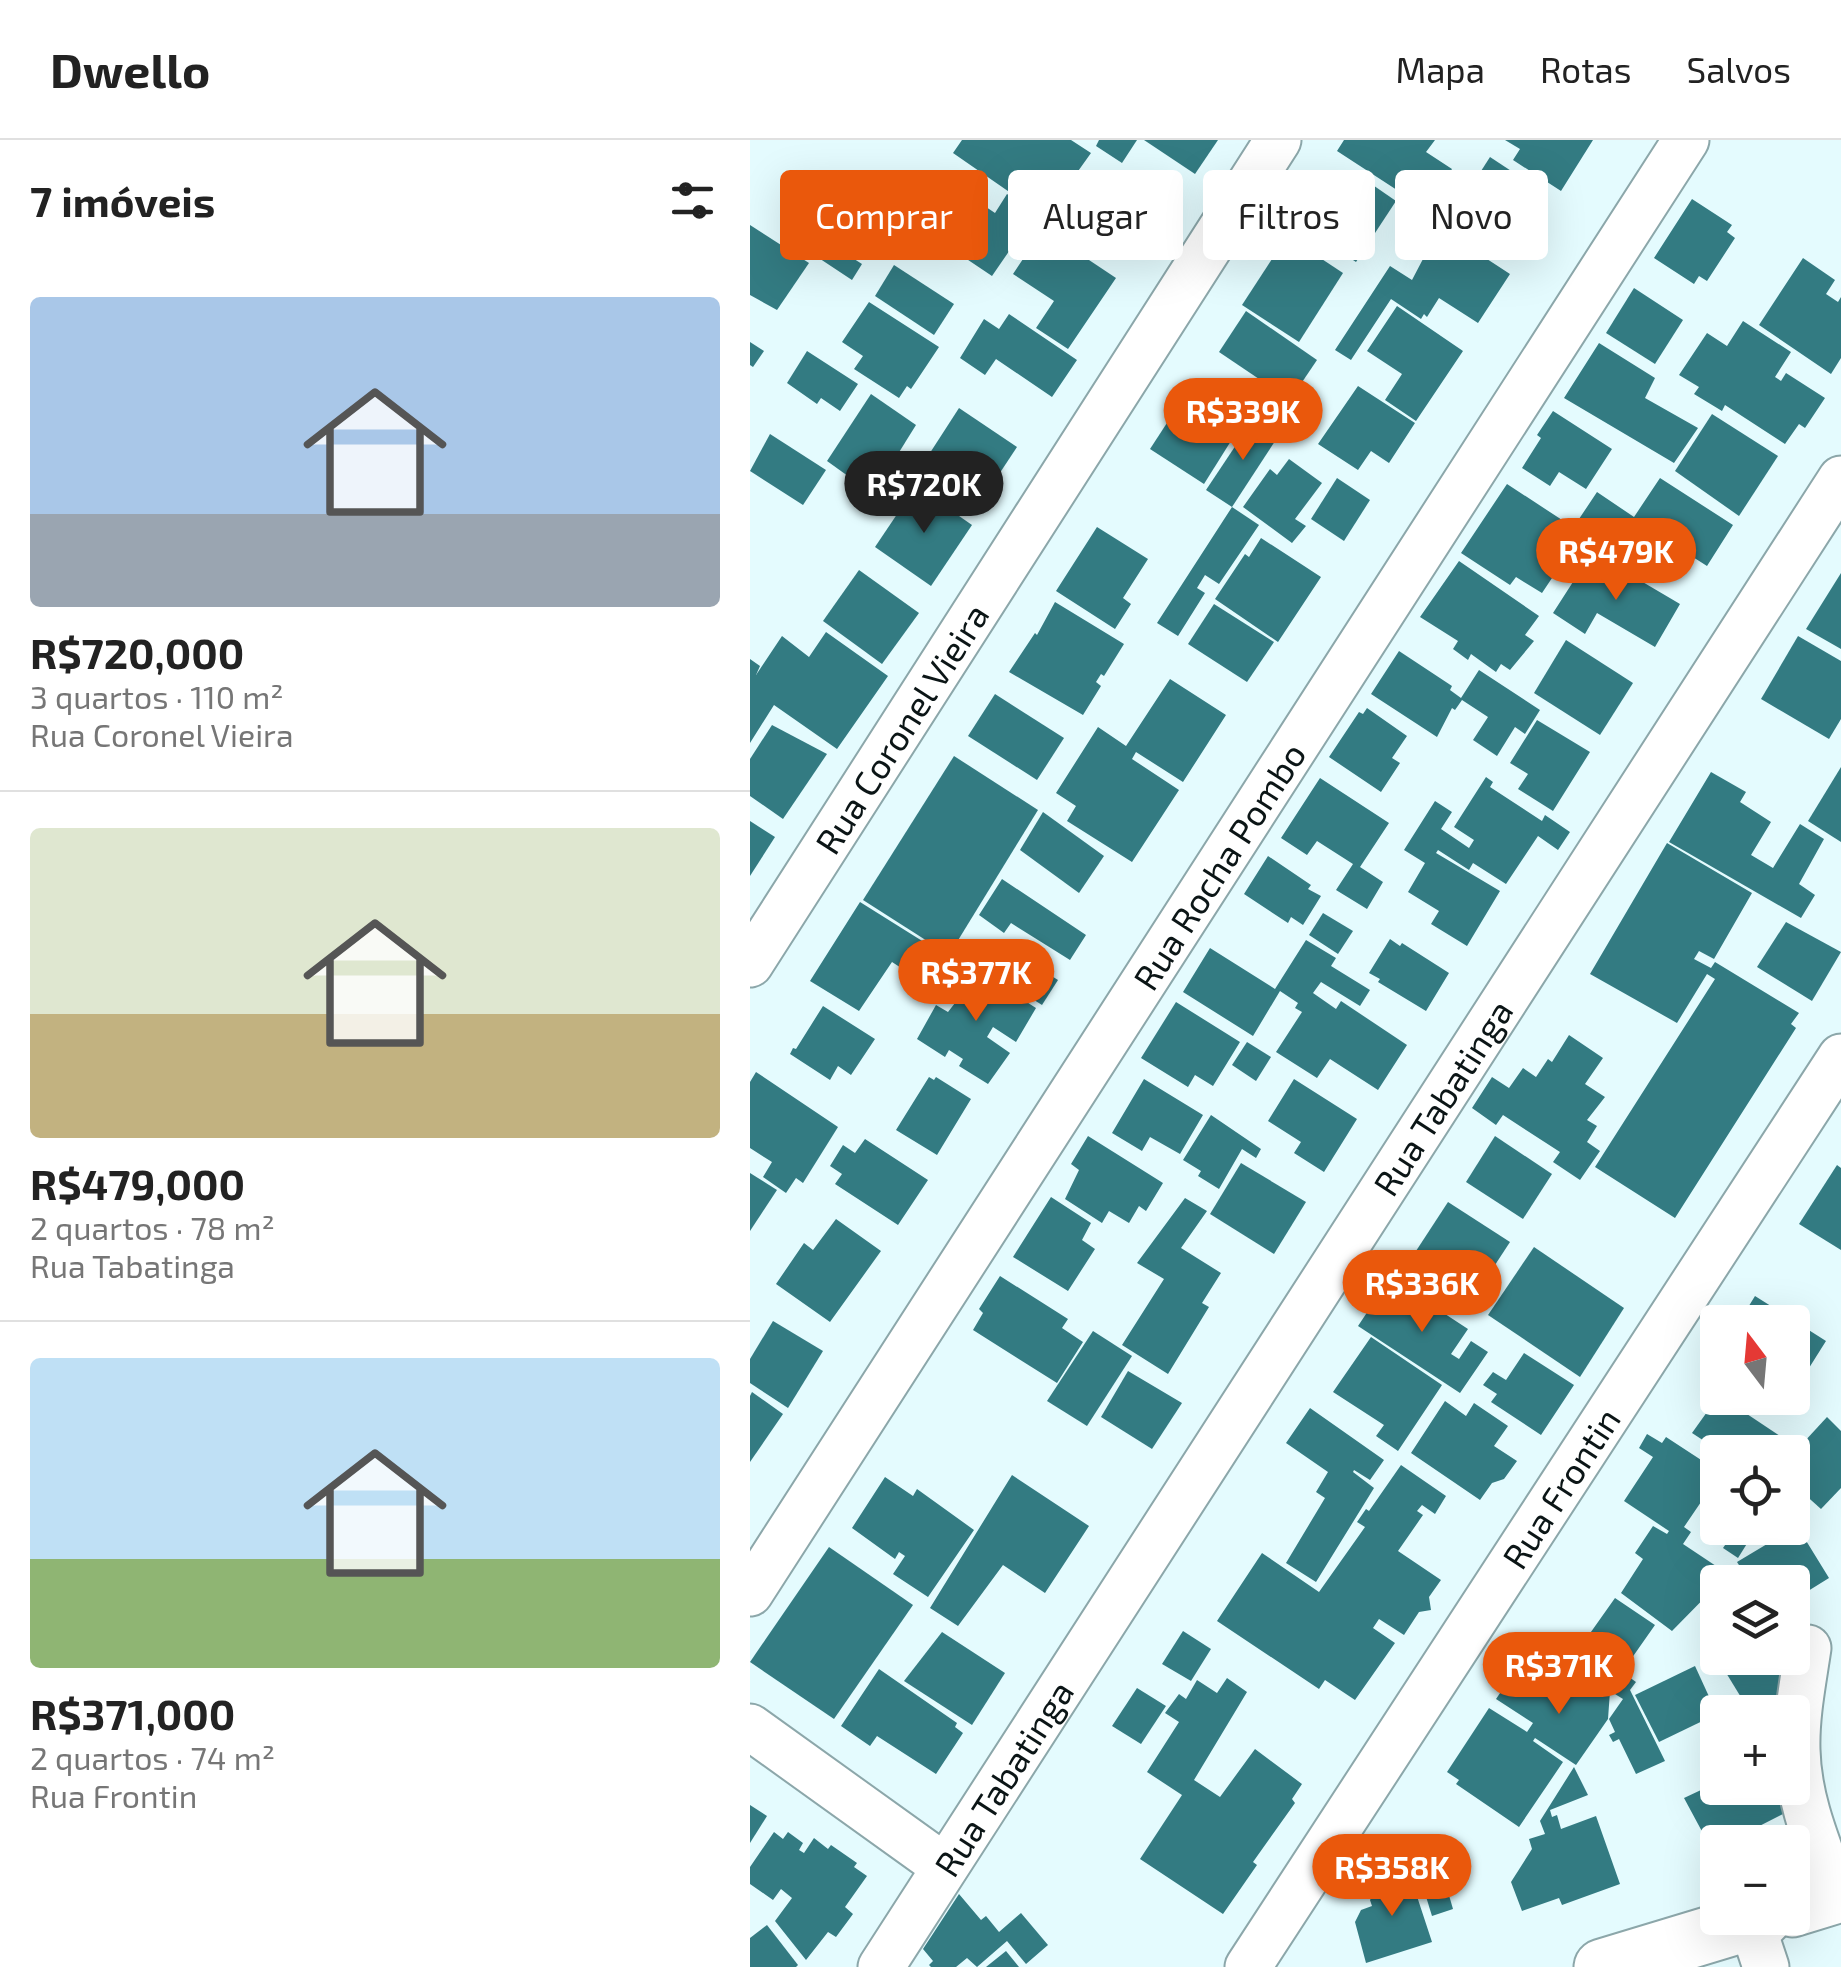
<!DOCTYPE html>
<html lang="pt">
<head>
<meta charset="utf-8">
<style>
  body { margin:0; font-family:"Exo 2",sans-serif; background:#f6f6f6; color:#222; height:100vh; display:flex; flex-direction:column; font-size:38px; white-space:nowrap }
  * { box-sizing:border-box; margin:0 }
  p { font-size:32px; color:#767676 }
  .icon { flex:none; width:55px; height:55px; fill:none; stroke:currentColor; stroke-width:2; stroke-linecap:round; stroke-linejoin:round }
  .map { position:relative; flex:1; overflow:hidden }
  .details { display:flex; flex-direction:column; background:#fff; width:750px }
  .details>* { flex:none }
  .guide { position:absolute; left:30px; top:30px; width:910px; height:90px; display:flex; gap:20px }
  .needle { width:65px; rotate:344deg }
  .buttons { position:absolute; left:950px; top:1165px; display:grid; gap:20px }
  .buttons a { display:grid; place-items:center; width:110px; height:110px; border-radius:10px; background:#fff; box-shadow:0 10px 40px #0002; font-size:50px }
  .price { position:absolute; translate:-50% -85px; padding:0 22px; border-radius:35px; background:#ea580c; color:#fff; font-size:32px; line-height:65px; filter:drop-shadow(0 2px 5px #0008) }
  .price::after { content:''; position:absolute; left:50%; top:60px; width:30px; height:22px; margin-left:-15px; background:inherit; clip-path:polygon(0 0,100% 0,50% 100%) }
  .price.selected { background:#222; color:#fff }
  ul { padding:0; list-style:none }
  li { display:grid; align-content:center; gap:20px; height:530px; padding:0 30px }
  li+li { border-top:2px solid #e0e0e0 }
  li span { display:grid; place-items:center; height:310px; border-radius:10px; color:#555 }
  li>.icon { margin-inline-start:auto }
  span .icon { width:180px; height:180px; fill:#fffc; stroke-width:1 }
  li b { font-size:42px }
  h2 { display:flex; justify-content:space-between; align-items:center; height:120px; padding:0 30px; font-size:42px }
  .chip { padding:0 35px; border-radius:10px; background:#fff; box-shadow:0 10px 40px #0002; font-size:35px; line-height:90px }
  .chip.selected { background:#ea580c; color:#fff }
  header { display:flex; align-items:center; gap:60px; box-sizing:border-box; height:140px; padding:0 50px; background:#fff; border-bottom:2px solid #e0e0e0 }
  header strong { font-size:48px }
  nav { display:flex; gap:55px; margin-inline-start:auto; font-size:35px }
  main { display:flex; flex:1; min-height:0 }
  .map>svg:first-child { display:block }
  .building { fill:#337b82 }
  .lines { fill:none; stroke-linecap:round; stroke-linejoin:round }
  .minor-casing { stroke:#8ca7aa; stroke-width:49 }
  .major-casing { stroke:#8ca7aa; stroke-width:59 }
  .minor { stroke:#fff; stroke-width:45 }
  .major { stroke:#fff; stroke-width:55 }
  .labels { text-anchor:middle; dominant-baseline:central; stroke-width:9; stroke-linejoin:round; paint-order:stroke }
  .street-label { font-size:35px; fill:#0b1516; stroke:#fff }
</style>
</head>
<body>
<header>
<strong>Dwello</strong>
<nav><a>Mapa</a><a>Rotas</a><a>Salvos</a></nav>
</header>
<main>
<section class="details">
<h2>7 imóveis<svg class="icon" aria-label="filters" viewBox="0 0 24 24"><path d="M4 7h16M4 17h16"/><circle cx="9" cy="7" r="2"/><circle cx="15" cy="17" r="2"/></svg></h2>
<ul>
<li><span style="background:linear-gradient(#a9c7e8 70%,#9aa5b1 0)"><svg class="icon" aria-label="home" viewBox="0 0 24 24"><path d="M3 11l9-7 9 7M6 9v11h12V9"/></svg></span><div><b>R$720,000</b><p>3 quartos · 110 m²</p><p>Rua Coronel Vieira</p></div></li>
<li><span style="background:linear-gradient(#dfe7d0 60%,#c2b280 0)"><svg class="icon" aria-label="home" viewBox="0 0 24 24"><path d="M3 11l9-7 9 7M6 9v11h12V9"/></svg></span><div><b>R$479,000</b><p>2 quartos · 78 m²</p><p>Rua Tabatinga</p></div></li>
<li><span style="background:linear-gradient(#bfe0f5 65%,#8fb573 0)"><svg class="icon" aria-label="home" viewBox="0 0 24 24"><path d="M3 11l9-7 9 7M6 9v11h12V9"/></svg></span><div><b>R$371,000</b><p>2 quartos · 74 m²</p><p>Rua Frontin</p></div></li>
</ul>
</section>
<div class="map">
<svg width="1091" height="1827" viewBox="0 0 1091 1827">
  <rect width="100%" height="100%" fill="#e4fbfe"/>
  <g class="building">
    <path d="M212,0H321L341,13L321,41L309,32L284,69L203,13Z"/>
    <path d="M349,0H387L372,23L346,6Z"/>
    <path d="M394,0H468L445,34Z"/>
    <path d="M594,0H685L676,12L702,29L679,66L653,49L650,52L587,11Z"/>
    <path d="M755,0H843L811,51L763,20L770,9Z"/>
    <path d="M740,17L793,52L751,115L699,81Z"/>
    <path d="M601,30L646,61L606,122L561,92Z"/>
    <path d="M370,31L389,42L392,37L428,62L403,104L347,71Z"/>
    <path d="M187,34L245,73L257,54L297,82L295,85L320,103L318,106L366,138L318,209L286,188L304,161L263,134L277,113L264,104L242,136L157,79Z"/>
    <path d="M56,50L80,65L87,56L111,73L90,110L112,124L102,140L34,95L39,87L34,84Z"/>
    <path d="M942,59L982,85L977,92L985,98L957,141L949,136L944,144L904,118Z"/>
    <path d="M0,85L59,123L27,170L0,155Z"/>
    <path d="M537,96L593,133L549,202L492,165Z"/>
    <path d="M684,98L707,113L714,104L760,134L728,183L689,158L677,177L674,174L671,179L641,159L601,220L585,210L640,126L662,140Z"/>
    <path d="M1053,118L1085,140L1076,154L1088,162L1091,157V218L1081,234L1009,185Z"/>
    <path d="M144,125L204,164L184,195L125,156Z"/>
    <path d="M884,148L933,180L905,224L856,193Z"/>
    <path d="M119,162L189,207L161,249L157,246L149,258L104,229L113,216L92,202Z"/>
    <path d="M647,166L713,211L666,281L635,260L652,234L617,211Z"/>
    <path d="M496,171L567,220L540,260L469,212Z"/>
    <path d="M259,174L327,220L302,257L246,219L235,235L210,218L234,179L249,189Z"/>
    <path d="M993,181L1041,212L1025,237L1031,241L1036,233L1075,258L1055,288L1049,284L1035,304L975,265L972,271L944,254L949,247L929,235L957,193L977,206Z"/>
    <path d="M0,202L14,211L3,227L0,225Z"/>
    <path d="M849,203L905,238L895,258L948,288L924,323L814,258Z"/>
    <path d="M57,211L108,244L90,271L71,258L67,264L37,243Z"/>
    <path d="M443,243L496,277L454,344L400,309Z"/>
    <path d="M608,246L665,283L639,323L621,311L608,330L568,304Z"/>
    <path d="M121,254L166,285L123,354L77,321Z"/>
    <path d="M209,268L267,307L224,372L167,333Z"/>
    <path d="M803,271L862,309L836,349L809,332L800,346L772,328L791,298L787,295Z"/>
    <path d="M962,274L1028,316L989,376L925,331Z"/>
    <path d="M504,278L529,295L482,367L456,350Z"/>
    <path d="M20,294L76,330L53,365L0,331Z"/>
    <path d="M539,319L572,343L545,379L556,386L542,403L493,367L520,329L527,335Z"/>
    <path d="M587,338L620,360L594,401L561,379Z"/>
    <path d="M910,338L983,385L957,426L899,389L880,420L825,385L847,352L884,377Z"/>
    <path d="M757,344L832,393L792,453L766,437L760,445L711,413Z"/>
    <path d="M166,346L222,385L181,446L125,407Z"/>
    <path d="M482,367L509,385L469,444L455,435L447,448L455,453L428,496L407,483Z"/>
    <path d="M347,387L398,419L373,458L381,464L365,489L306,451Z"/>
    <path d="M511,398L571,437L528,502L465,459L495,414L499,417Z"/>
    <path d="M839,417L871,436L874,431L930,464L905,507L847,473L835,494L803,473Z"/>
    <path d="M709,421L789,476L775,495L784,501L760,530L751,524L746,532L721,514L718,520L703,509L708,501L670,477Z"/>
    <path d="M109,430L169,473L132,524L73,481Z"/>
    <path d="M1091,433V509L1056,489Z"/>
    <path d="M305,462L374,504L354,536L351,534L346,542L351,546L333,575L259,532L285,493L287,495Z"/>
    <path d="M464,464L524,502L497,542L438,504Z"/>
    <path d="M76,492L138,536L87,609L24,565L0,603V519L10,526L6,535L32,496L59,517Z"/>
    <path d="M1048,496L1091,521V579L1079,599L1011,559Z"/>
    <path d="M816,500L883,543L850,595L784,553Z"/>
    <path d="M649,511L702,546L700,550L711,558L729,530L790,570L775,594L765,587L747,616L723,600L738,577L712,560L705,570L702,568L687,597L621,554Z"/>
    <path d="M420,539L476,575L433,642L386,612L382,619L429,650L382,722L317,681L326,666L306,653L348,587L376,606Z"/>
    <path d="M245,554L314,598L287,640L218,596Z"/>
    <path d="M617,568L657,596L642,618L650,623L631,652L579,617L609,572L613,574Z"/>
    <path d="M787,580L840,612L803,671L768,649L778,634L760,623Z"/>
    <path d="M22,585L77,614L33,679L0,656V619Z"/>
    <path d="M204,616L288,670L199,815L113,760Z"/>
    <path d="M1091,627V702L1058,681Z"/>
    <path d="M961,632L996,652L990,662L1021,682L1001,715L1023,728L1050,684L1074,699L1049,744L1065,755L1051,778L919,702Z"/>
    <path d="M736,637L743,642L740,647L792,681L795,675L820,692L808,710L788,696L756,744L723,723L719,730L688,710L686,713L750,751L717,806L681,784L689,771L658,752L675,723L654,710L685,661L702,672L691,689L719,708L724,700L704,687Z"/>
    <path d="M570,638L639,683L610,727L633,742L617,769L586,750L603,724L567,701L557,715L531,698Z"/>
    <path d="M293,672L354,716L329,753L270,710Z"/>
    <path d="M0,681L25,697L0,736Z"/>
    <path d="M917,703L1002,753L964,819L949,811L944,819L961,828L965,822L1049,873L1041,884L1046,888L925,1078L845,1027L965,839L957,834L927,883L840,834Z"/>
    <path d="M518,716L561,745L558,749L571,756L553,785L541,777L538,783L494,754Z"/>
    <path d="M252,739L336,795L320,820L261,783L254,793L229,775Z"/>
    <path d="M110,762L201,819L182,848L142,822L109,871L60,841Z"/>
    <path d="M573,773L603,791L588,814L559,795Z"/>
    <path d="M1036,782L1091,812L1062,861L1007,827Z"/>
    <path d="M243,799L308,840L292,865L227,824Z"/>
    <path d="M640,799L650,806L652,803L699,833L676,871L628,842L630,839L619,833Z"/>
    <path d="M556,800L586,818L581,826L620,850L610,866L571,842L563,853L586,869L591,861L657,905L628,950L580,919L567,938L526,912L552,872L545,868L548,863L530,851L503,896L433,852L460,808L525,849Z"/>
    <path d="M216,824L243,840L239,847L254,857L258,850L286,868L266,902L243,887L237,897L260,913L238,944L209,926L213,919L199,910L195,917L167,899L186,865L198,872L205,863L193,854L204,845Z"/>
    <path d="M426,862L490,902L463,946L445,935L438,947L391,918Z"/>
    <path d="M73,866L125,899L101,935L88,926L80,940L40,914L43,908L46,909Z"/>
    <path d="M819,895L853,918L835,944L855,957L837,980L847,986L837,1002L850,1011L830,1040L803,1022L810,1012L753,975L746,985L722,968L742,937L759,948L773,928L786,937L798,919L802,922Z"/>
    <path d="M497,902L521,917L506,941L482,925Z"/>
    <path d="M6,932L88,987L53,1043L46,1038L36,1053L13,1037L22,1022L0,1008V942Z"/>
    <path d="M179,937L184,940L186,937L221,959L187,1015L146,990Z"/>
    <path d="M394,939L453,975L430,1014L400,997L392,1011L362,993Z"/>
    <path d="M544,939L607,979L574,1032L544,1013L551,1002L518,981Z"/>
    <path d="M461,975L511,1009L506,1018L492,1009L469,1049L448,1036L451,1031L433,1020Z"/>
    <path d="M338,996L413,1043L396,1071L389,1066L379,1083L359,1071L352,1083L315,1059L329,1030L321,1024Z"/>
    <path d="M745,996L802,1034L773,1079L716,1042Z"/>
    <path d="M115,999L178,1040L148,1085L85,1044L92,1034L80,1026L93,1005L105,1013Z"/>
    <path d="M491,1023L556,1062L524,1114L460,1074Z"/>
    <path d="M1087,1025L1091,1028V1110L1049,1084Z"/>
    <path d="M0,1033L27,1050L0,1091Z"/>
    <path d="M301,1057L341,1083L332,1100L345,1109L318,1151L263,1117Z"/>
    <path d="M435,1058L457,1071L431,1108L471,1133L452,1163L459,1167L418,1234L372,1205L414,1139L387,1123Z"/>
    <path d="M698,1062L760,1102L728,1151L666,1111Z"/>
    <path d="M86,1079L131,1111L80,1182L26,1144L54,1103L63,1110Z"/>
    <path d="M784,1107L874,1168L830,1237L738,1175Z"/>
    <path d="M250,1136L318,1179L312,1188L333,1202L307,1243L223,1190L233,1173L229,1169Z"/>
    <path d="M640,1138L718,1189L701,1214L709,1219L721,1201L738,1212L710,1253L608,1186Z"/>
    <path d="M1005,1156L1076,1201L1042,1255V1182H989Z"/>
    <path d="M23,1181L73,1211L38,1268L0,1243V1219Z"/>
    <path d="M343,1191L382,1216L337,1286L297,1261Z"/>
    <path d="M621,1197L692,1245L648,1311L626,1296L634,1285L583,1252Z"/>
    <path d="M774,1213L824,1245L791,1295L741,1262L747,1254L733,1245L743,1232L756,1240Z"/>
    <path d="M378,1231L432,1263L402,1309L351,1277Z"/>
    <path d="M2,1252L33,1274L0,1322V1256Z"/>
    <path d="M967,1258H973L1030,1296L1019,1312H971L942,1293Z"/>
    <path d="M695,1261L716,1276L724,1263L758,1286L744,1306L767,1321L754,1339L742,1343L730,1360L661,1313Z"/>
    <path d="M560,1268L634,1320L620,1340L604,1330L603,1332L624,1348L566,1442L536,1423L575,1358L566,1352L578,1332L536,1303Z"/>
    <path d="M1077,1277L1091,1291V1348L1071,1369L1042,1343V1315Z"/>
    <path d="M897,1294L912,1303L916,1297L968,1331V1337L934,1387L941,1392L933,1404L978,1434L922,1491L871,1453L893,1419L885,1413L903,1386L917,1394L919,1391L874,1361L903,1317L889,1308Z"/>
    <path d="M651,1325L696,1356L685,1374L672,1365L667,1371L673,1375L648,1411L691,1440L679,1457L681,1470L669,1472L654,1495L629,1479L623,1488L645,1503L605,1560L575,1540L569,1549L467,1481L512,1413L569,1452L615,1387L607,1382L616,1369L619,1371Z"/>
    <path d="M262,1335L339,1386L295,1453L253,1425L208,1486L180,1468Z"/>
    <path d="M135,1337L163,1356L167,1349L224,1390L178,1457L143,1434L155,1416L149,1412L145,1419L102,1388Z"/>
    <path d="M1047,1386L1079,1438L1042,1461V1442H1000L987,1422Z"/>
    <path d="M984,1392L998,1402L988,1418L973,1408Z"/>
    <path d="M79,1407L163,1465L84,1579L0,1522Z"/>
    <path d="M865,1458L905,1485L872,1532L886,1542L880,1550L915,1621L886,1634L869,1599L863,1602L859,1595L865,1592L859,1579L873,1559L860,1551L858,1579L826,1625L785,1598L783,1601L813,1622L769,1687L706,1644L709,1640L697,1632L739,1568L777,1592L783,1583L746,1559L786,1500L819,1523Z"/>
    <path d="M433,1491L461,1509L441,1541L412,1524Z"/>
    <path d="M192,1492L255,1533L222,1585L154,1541Z"/>
    <path d="M967,1518H1043L1044,1555L1014,1572H1000Z"/>
    <path d="M945,1526L967,1574L909,1602L885,1555Z"/>
    <path d="M129,1529L207,1583L205,1587L213,1593L186,1634L127,1596L120,1606L91,1586Z"/>
    <path d="M477,1538L497,1552L444,1640L470,1657L505,1609L552,1644L542,1659L545,1663L503,1722L507,1725L473,1774L390,1719L432,1655L397,1632L429,1582L415,1573L429,1554L436,1559L447,1540L467,1553Z"/>
    <path d="M387,1548L416,1566L391,1604L362,1586Z"/>
    <path d="M824,1627L838,1655L800,1670L802,1677L807,1675L811,1689L846,1676L870,1744L812,1765L809,1758L772,1771L761,1742L782,1709L779,1699L795,1694L790,1681Z"/>
    <path d="M968,1642V1648H1030L1041,1670L978,1702H968V1708L962,1710L934,1658Z"/>
    <path d="M0,1665L17,1676L0,1703Z"/>
    <path d="M24,1692L33,1699L38,1692L53,1703L49,1710L54,1713L64,1698L78,1709L81,1705L107,1723L104,1727L117,1736L95,1767L103,1774L86,1797L78,1792L56,1820L25,1781L42,1758L31,1749L23,1760L0,1744V1727Z"/>
    <path d="M657,1726L682,1802L616,1823L605,1782L611,1770L622,1766L620,1760L637,1734Z"/>
    <path d="M691,1728L703,1769L682,1776L669,1734Z"/>
    <path d="M209,1754L231,1780L236,1776L249,1792L271,1773L298,1805L276,1824L257,1801L227,1827L217,1818L206,1827H181L179,1825L183,1821L173,1809Z"/>
    <path d="M17,1785L48,1825L46,1827H0V1798Z"/>
    <path d="M256,1811L269,1827H236Z"/>
  </g>
  <g class="lines">
    <g class="minor-casing">
      <g id="minor">
        <path id="s1" d="M0,824L528,0"/>
        <path id="s2" d="M0,1453L936,0"/>
        <path d="M1058,1508C1053,1542 1046,1576 1047,1610C1048,1661 1069,1708 1086,1755"/>
        <path d="M0,1587L195,1727"/>
        <path d="M1001,1782L1016,1827"/>
        <path id="s3" d="M131,1827L1091,339"/>
        <path id="s4" d="M498,1827L1091,917"/>
      </g>
    </g>
    <g class="major-casing">
      <g id="major">
        <path d="M1042,1769L1091,1754"/>
        <path d="M852,1827L1014,1778"/>
      </g>
    </g>
    <use href="#minor" class="minor"/>
    <use href="#major" class="major"/>
  </g>
  <g class="labels">
    <g class="street-label">
      <text stroke="none"><textPath href="#s1" startOffset="280">Rua Coronel Vieira</textPath></text>
      <text stroke="none"><textPath href="#s2" startOffset="865">Rua Rocha Pombo</textPath></text>
      <text stroke="none"><textPath href="#s3" startOffset="1035">Rua Tabatinga</textPath></text>
      <text stroke="none"><textPath href="#s4" startOffset="572">Rua Frontin</textPath></text>
      <text stroke="none"><textPath href="#s3" startOffset="225">Rua Tabatinga</textPath></text>
    </g>
  </g>
</svg>
<div class="buttons">
<a><svg class="needle" viewBox="-14 -14 28 28"><path d="M0-13l5 13h-10z" fill="#e53935"/><path d="M0 13l5-13h-10z" fill="#767676"/></svg></a>
<a><svg class="icon" aria-label="locate" viewBox="0 0 24 24"><circle cx="12" cy="12" r="6"/><path d="M12 2v4M12 18v4M2 12h4M18 12h4"/></svg></a>
<a><svg class="icon" aria-label="layers" viewBox="0 0 24 24"><path d="M12 4l9 5-9 5-9-5zM3 14l9 5 9-5"/></svg></a>
<a>+</a>
<a>−</a>
</div>
<b class="price" style="left:493px;top:323px">R$339K</b>
<b class="price selected" style="left:174px;top:396px">R$720K</b>
<b class="price" style="left:866px;top:463px">R$479K</b>
<b class="price" style="left:226px;top:884px">R$377K</b>
<b class="price" style="left:672px;top:1195px">R$336K</b>
<b class="price" style="left:809px;top:1577px">R$371K</b>
<b class="price" style="left:642px;top:1779px">R$358K</b>
<div class="guide">
<a class="chip selected">Comprar</a>
<a class="chip">Alugar</a>
<a class="chip">Filtros</a>
<a class="chip">Novo</a>
</div>
</div>
</main>
</body>
</html>
